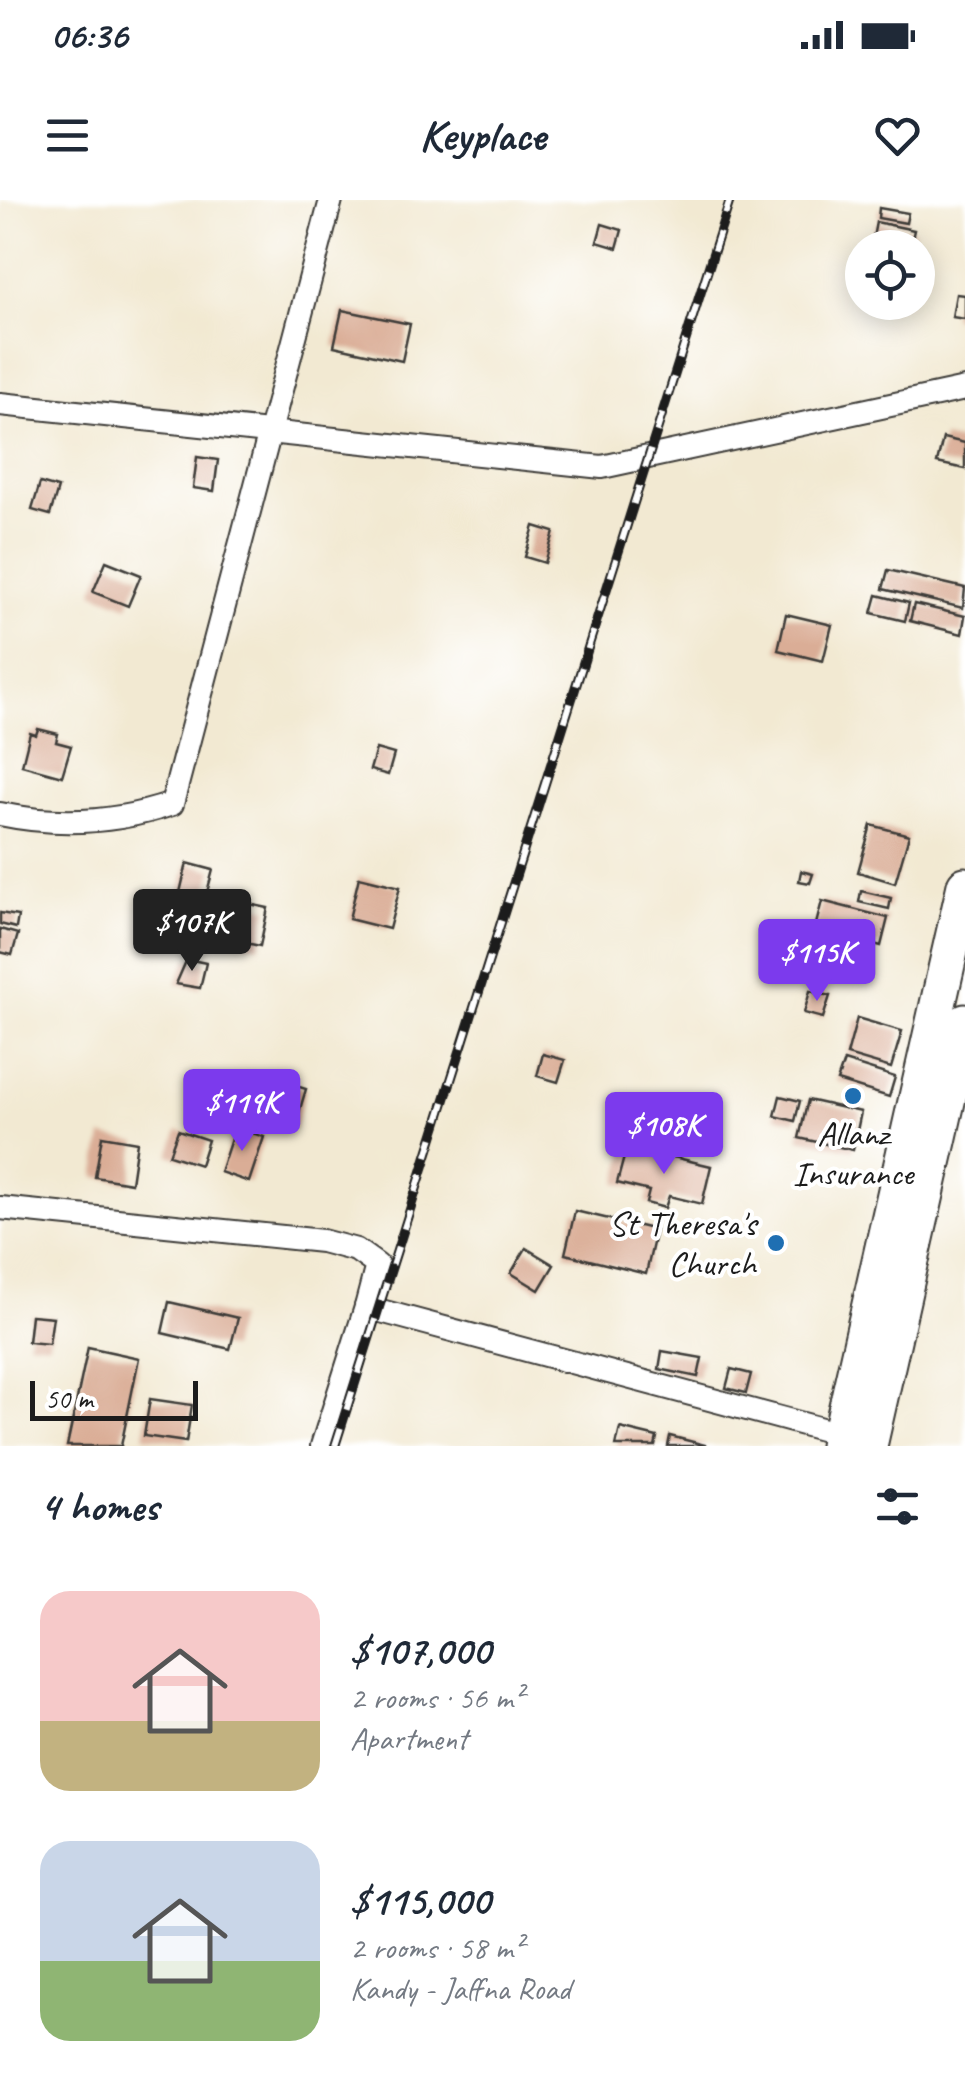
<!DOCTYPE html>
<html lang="en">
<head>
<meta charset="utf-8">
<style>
  body { margin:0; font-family:Caveat,sans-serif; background:#f2f2f3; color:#1f2937; height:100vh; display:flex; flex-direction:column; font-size:38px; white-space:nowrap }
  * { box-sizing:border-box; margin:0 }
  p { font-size:32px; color:#747a83 }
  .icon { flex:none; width:55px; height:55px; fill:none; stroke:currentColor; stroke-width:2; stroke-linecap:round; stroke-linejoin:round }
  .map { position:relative; height:1246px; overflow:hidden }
  .panel { display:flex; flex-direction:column; background:#fff; flex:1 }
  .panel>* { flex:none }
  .tools { position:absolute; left:845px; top:30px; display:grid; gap:20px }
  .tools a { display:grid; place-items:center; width:90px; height:90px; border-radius:50%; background:#fff; box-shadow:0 5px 25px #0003; font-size:50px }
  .scale { position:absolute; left:30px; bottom:25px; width:168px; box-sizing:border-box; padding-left:10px; border:5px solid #1c1c1c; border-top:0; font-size:28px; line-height:35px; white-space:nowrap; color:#1c1c1c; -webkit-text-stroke:8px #fff; paint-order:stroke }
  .price { position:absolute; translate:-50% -85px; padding:0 22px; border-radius:10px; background:#7c3aed; color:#fff; font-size:32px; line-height:65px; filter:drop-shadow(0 2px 5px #0008) }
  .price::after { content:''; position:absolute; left:50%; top:60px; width:30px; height:22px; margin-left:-15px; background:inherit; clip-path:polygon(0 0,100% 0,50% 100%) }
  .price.on { background:#222; color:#fff }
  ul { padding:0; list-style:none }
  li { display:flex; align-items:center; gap:30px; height:250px; padding:0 40px }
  li span { display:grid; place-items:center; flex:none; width:280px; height:200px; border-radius:30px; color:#555 }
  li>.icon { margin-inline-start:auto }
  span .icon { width:120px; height:120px; fill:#fffc; stroke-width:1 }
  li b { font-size:42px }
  h2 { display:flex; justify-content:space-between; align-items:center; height:120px; padding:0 40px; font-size:42px }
  .status { display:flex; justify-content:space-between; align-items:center; height:70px; padding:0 50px; background:#fff; direction:ltr }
  .status svg { height:28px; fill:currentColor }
  header { display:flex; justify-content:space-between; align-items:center; height:130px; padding:0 40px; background:#fff; font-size:45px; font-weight:700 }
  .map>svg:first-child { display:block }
  .building { fill:#daad96 }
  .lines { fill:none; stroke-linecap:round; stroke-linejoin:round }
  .minor-casing { stroke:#3c3b37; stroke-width:26 }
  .trunk-casing { stroke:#3c3b37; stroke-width:39 }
  .minor { stroke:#fff; stroke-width:22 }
  .trunk { stroke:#fff; stroke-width:35 }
  .rail-casing { stroke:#1c1c1c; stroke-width:10 }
  .rail { stroke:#fff; stroke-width:6; stroke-dasharray:19; stroke-linecap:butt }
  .poi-dot { fill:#1f6fb2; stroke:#fff; stroke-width:4 }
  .labels { text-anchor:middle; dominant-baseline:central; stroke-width:8; stroke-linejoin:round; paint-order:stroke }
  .poi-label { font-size:35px; fill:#1c1c1c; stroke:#fff }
</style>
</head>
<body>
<div class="status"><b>06:36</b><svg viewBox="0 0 49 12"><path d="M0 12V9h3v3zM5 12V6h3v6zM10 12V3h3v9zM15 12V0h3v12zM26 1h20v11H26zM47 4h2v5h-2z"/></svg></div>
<header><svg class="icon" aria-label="menu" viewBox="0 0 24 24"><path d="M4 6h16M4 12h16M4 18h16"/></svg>Keyplace<svg class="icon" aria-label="heart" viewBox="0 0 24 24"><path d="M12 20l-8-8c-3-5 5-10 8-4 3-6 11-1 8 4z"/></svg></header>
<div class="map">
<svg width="965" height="1246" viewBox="0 0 965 1246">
  <rect width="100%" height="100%" fill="#fff"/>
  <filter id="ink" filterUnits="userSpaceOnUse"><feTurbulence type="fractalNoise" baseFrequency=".01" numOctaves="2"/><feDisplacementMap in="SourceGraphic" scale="20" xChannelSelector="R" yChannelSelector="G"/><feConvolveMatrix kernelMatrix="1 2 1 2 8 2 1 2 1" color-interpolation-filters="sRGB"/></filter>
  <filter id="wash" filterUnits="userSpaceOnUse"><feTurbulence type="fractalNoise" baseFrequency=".0048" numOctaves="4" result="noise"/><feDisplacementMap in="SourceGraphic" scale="40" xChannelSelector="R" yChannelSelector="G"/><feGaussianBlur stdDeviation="2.25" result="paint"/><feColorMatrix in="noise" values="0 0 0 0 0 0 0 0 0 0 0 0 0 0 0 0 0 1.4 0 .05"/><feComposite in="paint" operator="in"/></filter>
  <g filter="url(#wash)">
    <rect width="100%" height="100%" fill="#f2e9d2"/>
    <g id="blocks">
      <g class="building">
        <path d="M879,8L908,13L906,23L878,18Z"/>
        <path d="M876,22L914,30L910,48H871Z"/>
        <path d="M602,24L622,30L617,48L597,42Z"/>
        <path d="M956,94L965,95V119L952,117Z"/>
        <path d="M342,110L410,124L402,161L334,146Z"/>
        <path d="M943,238L965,243V269L937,263Z"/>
        <path d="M197,257L218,260L214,291L193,288Z"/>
        <path d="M40,283L58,288L50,315L32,310Z"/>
        <path d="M534,326L554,332L545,363L525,357Z"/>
        <path d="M106,361L141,375L128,406L93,392Z"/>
        <path d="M888,370L965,388L963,408L883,389Z"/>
        <path d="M877,395L909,403L905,421L872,413Z"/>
        <path d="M914,404L965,416L962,434L910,421Z"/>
        <path d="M786,414L832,425L823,461L778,450Z"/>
        <path d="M38,529L58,534L56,542L71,546L62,576L22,565L30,533L36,535Z"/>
        <path d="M376,549L394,554L388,575L370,570Z"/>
        <path d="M871,625L909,635L895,683L858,672Z"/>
        <path d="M187,663L213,670L203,707L178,701Z"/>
        <path d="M801,671L813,674L810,683L799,681Z"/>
        <path d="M359,677L400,687L389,729L349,719Z"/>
        <path d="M861,691L891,698L889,709L859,702Z"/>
        <path d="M235,701L268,708L260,746L227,739Z"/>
        <path d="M822,701L888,718L881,746L815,728Z"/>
        <path d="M0,713L18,716L16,728L0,724Z"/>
        <path d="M0,729L18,734L12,755L0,752Z"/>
        <path d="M187,759L206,763L200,788L176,784Z"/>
        <path d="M810,791L830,796L823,818L804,813Z"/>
        <path d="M857,818L902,831L891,868L847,855Z"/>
        <path d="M543,854L565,860L558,882L537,876Z"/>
        <path d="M844,861L895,877L889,897L837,881Z"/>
        <path d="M255,873L306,889L294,929L242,913Z"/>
        <path d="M780,896L800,901L795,921L775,916Z"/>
        <path d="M808,900L861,912L853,950L799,938Z"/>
        <path d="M235,927L264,937L249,982L220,972Z"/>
        <path d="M178,930L208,940L200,965L169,955Z"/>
        <path d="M102,936L137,942L131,983L95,977Z"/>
        <path d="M627,946L711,966L702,1004L669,996L665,1008L646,1003L649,991L617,983Z"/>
        <path d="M575,1011L656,1030L646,1074L565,1054Z"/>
        <path d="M526,1048L554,1065L539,1090L511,1073Z"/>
        <path d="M169,1102L238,1118L230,1149L162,1133Z"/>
        <path d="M31,1115L53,1117L49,1144L28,1142Z"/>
        <path d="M88,1147L139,1158L121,1246H67Z"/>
        <path d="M662,1151L702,1158L698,1177L659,1169Z"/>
        <path d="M731,1169L751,1174L746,1193L726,1188Z"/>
        <path d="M150,1199L192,1205L186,1242L144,1236Z"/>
        <path d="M620,1228L657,1237L655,1246H616Z"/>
        <path d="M670,1236L705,1245V1246H668Z"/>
      </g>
    </g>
  </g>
  <g filter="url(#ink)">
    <use href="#blocks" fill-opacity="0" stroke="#3c3b37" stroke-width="2.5"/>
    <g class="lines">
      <g class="minor-casing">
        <g id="minor">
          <path d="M0,204L602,267L965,189"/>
          <path d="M0,614C57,626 116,623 172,604L331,0"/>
          <path d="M0,1008L322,1041L356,1050L377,1065L366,1107"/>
          <path d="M322,1246L366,1107L840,1234"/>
        </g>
      </g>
      <g class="trunk-casing">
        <g id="trunk">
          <path d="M838,1246L965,685"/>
          <path d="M869,1246L965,822"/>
        </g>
      </g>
      <use href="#minor" class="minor"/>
      <use href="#trunk" class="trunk"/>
      <g class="rail-casing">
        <path id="rail" d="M335,1246L730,0"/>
      </g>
      <use href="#rail" class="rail"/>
    </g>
  </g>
  <g class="poi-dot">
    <circle cx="853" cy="896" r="10"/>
    <circle cx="776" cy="1043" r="10"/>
  </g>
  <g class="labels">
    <g class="poi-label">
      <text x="853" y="933">Allanz<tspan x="853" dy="40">Insurance</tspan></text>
      <text x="756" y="1023" text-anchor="end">St Theresa's<tspan x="756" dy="40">Church</tspan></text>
    </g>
  </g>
</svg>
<div class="tools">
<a><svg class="icon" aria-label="locate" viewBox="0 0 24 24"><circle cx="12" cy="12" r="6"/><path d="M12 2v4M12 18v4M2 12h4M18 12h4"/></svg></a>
</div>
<div class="scale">50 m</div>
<b class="price on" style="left:192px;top:774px">$107K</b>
<b class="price" style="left:817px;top:804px">$115K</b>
<b class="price" style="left:242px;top:954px">$119K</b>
<b class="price" style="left:664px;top:977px">$108K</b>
</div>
<section class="panel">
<h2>4 homes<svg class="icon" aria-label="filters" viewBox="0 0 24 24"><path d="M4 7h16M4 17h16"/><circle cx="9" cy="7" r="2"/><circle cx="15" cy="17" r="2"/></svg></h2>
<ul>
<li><span style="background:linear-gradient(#f6c9c9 65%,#c2b280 0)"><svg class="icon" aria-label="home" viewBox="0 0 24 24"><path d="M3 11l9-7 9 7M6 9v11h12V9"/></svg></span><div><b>$107,000</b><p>2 rooms · 56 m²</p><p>Apartment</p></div></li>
<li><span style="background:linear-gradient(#c9d6e8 60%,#8fb573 0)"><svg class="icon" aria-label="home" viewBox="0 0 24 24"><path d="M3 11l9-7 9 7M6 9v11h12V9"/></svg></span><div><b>$115,000</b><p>2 rooms · 58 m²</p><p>Kandy - Jaffna Road</p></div></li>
</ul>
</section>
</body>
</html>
